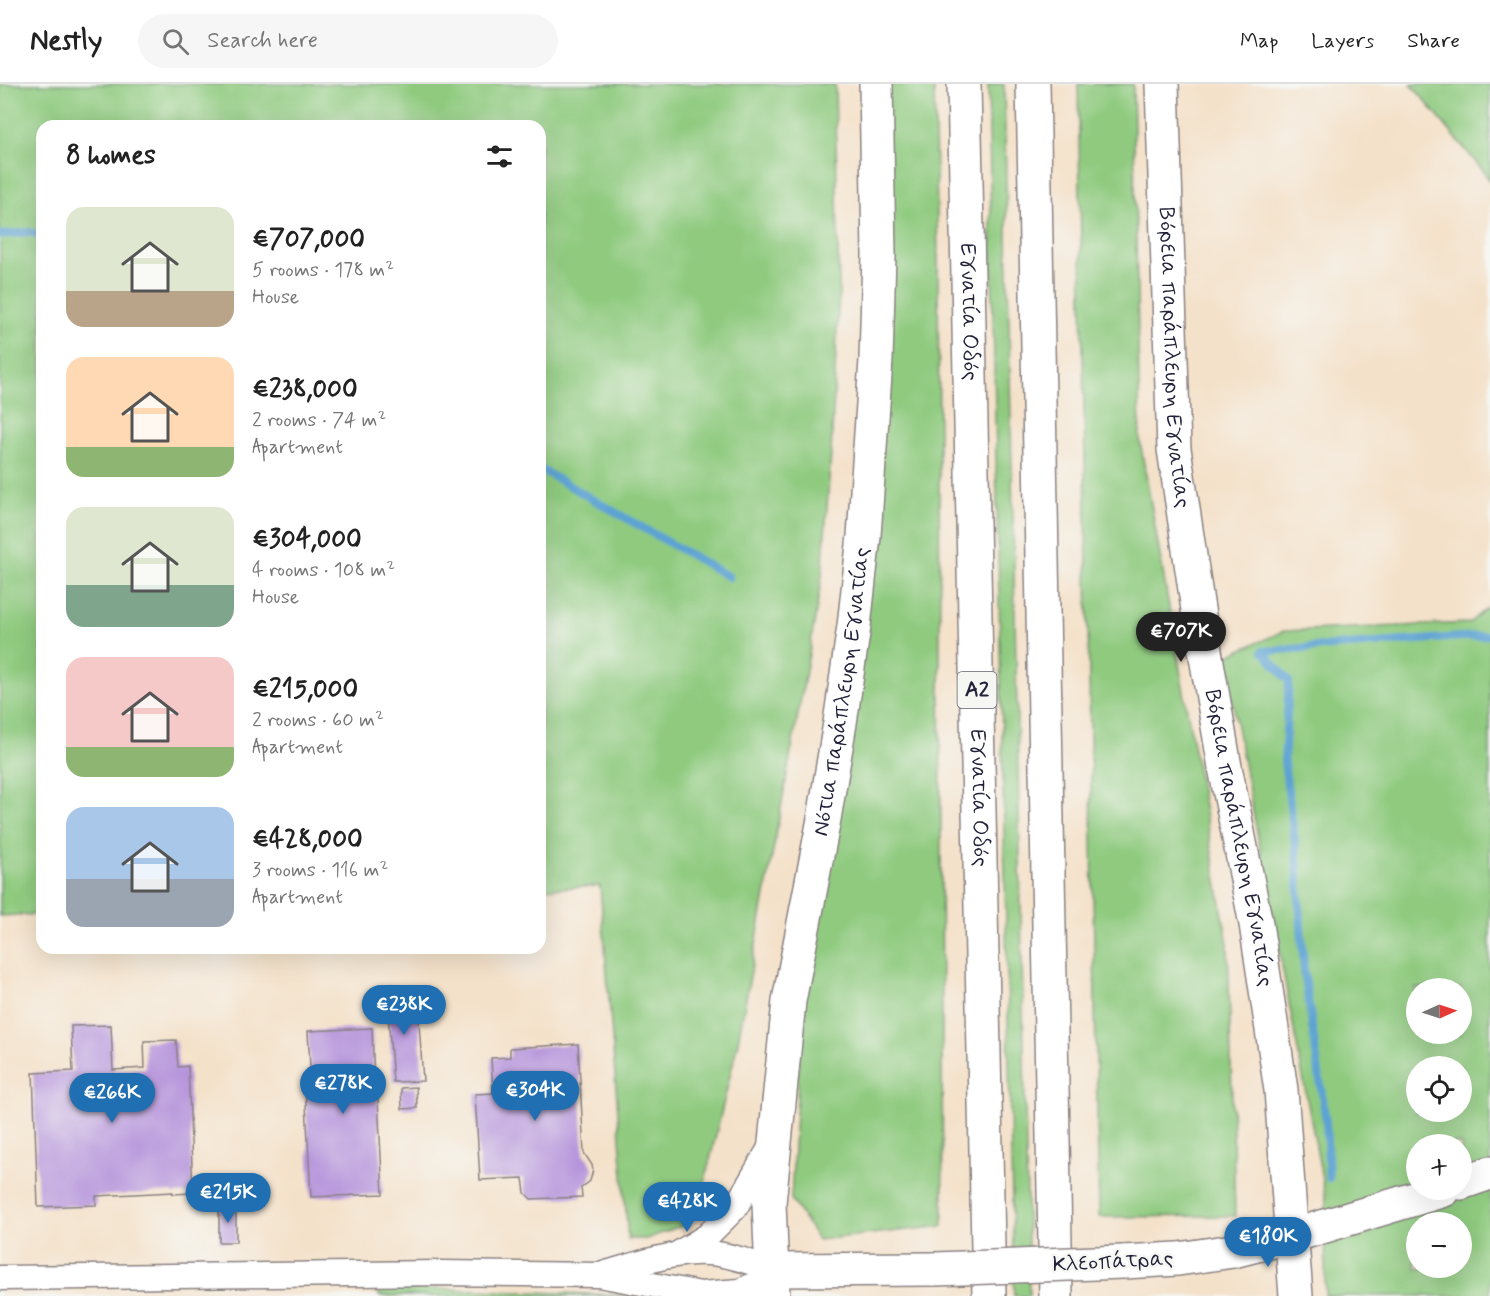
<!DOCTYPE html>
<html lang="en">
<head>
<meta charset="utf-8">
<style>
  body { margin:0; font-family:Mynerve,sans-serif; background:#f6f6f6; color:#222; height:100vh; display:flex; flex-direction:column; font-size:22px; white-space:nowrap }
  * { box-sizing:border-box; margin:0 }
  p { font-size:20px; color:#767676 }
  .icon { flex:none; width:33px; height:33px; fill:none; stroke:currentColor; stroke-width:2; stroke-linecap:round; stroke-linejoin:round }
  .map { position:relative; flex:1; overflow:hidden }
  .details { position:absolute; left:36px; top:36px; width:510px; height:834px; display:flex; flex-direction:column; background:#fff; border-radius:18px; box-shadow:0 6px 24px #0002 }
  .details>* { flex:none }
  .needle { width:39px; rotate:87deg }
  .tools { position:absolute; left:1406px; top:894px; display:grid; gap:12px }
  .tools a { display:grid; place-items:center; width:66px; height:66px; border-radius:50%; background:#fff; box-shadow:0 6px 24px #0002; font-size:30px }
  .price { position:absolute; translate:-50% -51px; padding:0 14px; border-radius:21px; background:#1f6fb2; color:#fff; font-size:20px; line-height:39px; filter:drop-shadow(0 2px 3px #0008) }
  .price::after { content:''; position:absolute; left:50%; top:36px; width:18px; height:14px; margin-left:-9px; background:inherit; clip-path:polygon(0 0,100% 0,50% 100%) }
  .price.selected { background:#222; color:#fff }
  ul { padding:0; list-style:none }
  li { display:flex; align-items:center; gap:18px; height:150px; padding:0 30px }
  li span { display:grid; place-items:center; flex:none; width:168px; height:120px; border-radius:18px; color:#555 }
  li>.icon { margin-inline-start:auto }
  span .icon { width:72px; height:72px; fill:#fffc; stroke-width:1 }
  li b { font-size:26px }
  h2 { display:flex; justify-content:space-between; align-items:center; height:72px; padding:0 30px; font-size:26px }
  header { display:flex; align-items:center; gap:36px; box-sizing:border-box; height:84px; padding:0 30px; background:#fff; border-bottom:2px solid #e0e0e0 }
  header strong { font-size:28px }
  nav { display:flex; gap:33px; margin-inline-start:auto; font-size:21px }
  .search { width:420px; height:54px; background:#f6f6f6; display:flex; align-items:center; gap:15px; box-sizing:border-box; padding:0 21px; border-radius:33px; color:#767676; font-size:22px }
  .map>svg:first-child { display:block }
  .grass { fill:#8fca7f; stroke:#58765d; stroke-width:1.5; fill-rule:evenodd }
  .lines { fill:none; stroke-linecap:round; stroke-linejoin:round }
  .stream { stroke:#5da3d3; stroke-width:8 }
  .building { fill:#b694db }
  .street-casing { stroke:#8b8282; stroke-width:27 }
  .secondary-casing { stroke:#8b8282; stroke-width:36 }
  .highway-casing { stroke:#8b8282; stroke-width:36 }
  .street { stroke:#fff; stroke-width:24 }
  .secondary { stroke:#fff; stroke-width:33 }
  .highway { stroke:#fff; stroke-width:33 }
  .secondary-bridge-casing { stroke:#8b8282; stroke-width:36; stroke-linecap:butt }
  .secondary-bridge { stroke:#fff; stroke-width:33 }
  .labels { text-anchor:middle; dominant-baseline:central; stroke-width:5; stroke-linejoin:round; paint-order:stroke }
  .shield { fill:#f6f6f2; stroke:#626272; stroke-width:1.5 }
  .shield-label { font-size:21px; font-weight:bold; fill:#22223b }
  .street-label { font-size:22px; fill:#22223b; stroke:#f6f6f2 }
</style>
</head>
<body>
<header>
<strong>Nestly</strong>
<div class="search"><svg class="icon" aria-label="search" viewBox="0 0 24 24"><circle cx="10" cy="10" r="6"/><path d="M15 15l6 6"/></svg>Search here</div>
<nav><a>Map</a><a>Layers</a><a>Share</a></nav>
</header>
<div class="map">
<svg width="1490" height="1212" viewBox="0 0 1490 1212">
  <rect width="100%" height="100%" fill="#f6f6f2"/>
  <filter id="ink" filterUnits="userSpaceOnUse"><feTurbulence type="fractalNoise" baseFrequency=".0167" numOctaves="2"/><feDisplacementMap in="SourceGraphic" scale="12" xChannelSelector="R" yChannelSelector="G"/><feConvolveMatrix kernelMatrix="1 2 1 2 8 2 1 2 1" color-interpolation-filters="sRGB"/></filter>
  <filter id="wash" filterUnits="userSpaceOnUse"><feTurbulence type="fractalNoise" baseFrequency=".008" numOctaves="4" result="noise"/><feDisplacementMap in="SourceGraphic" scale="24" xChannelSelector="R" yChannelSelector="G"/><feGaussianBlur stdDeviation="1.35" result="paint"/><feColorMatrix in="noise" values="0 0 0 0 0 0 0 0 0 0 0 0 0 0 0 0 0 1.4 0 .05"/><feComposite in="paint" operator="in"/></filter>
  <g filter="url(#wash)">
    <rect width="100%" height="100%" fill="#f4e1c9"/>
    <g class="grass">
      <path d="M0,0H835L839,208L831,369L822,492L808,576L738,958L704,1101L696,1127L687,1140L646,1155H628L600,802L540,805V42H42V830L0,832Z"/>
      <path d="M885,0H934L938,175L943,1142L818,1156L791,1115L804,891L859,574Z"/>
      <path d="M988,0H1004L1029,1212H1014Z"/>
      <path d="M1078,0H1133L1140,357L1228,860L1235,1132L1099,1133Z"/>
      <path d="M1411,0H1490V97L1484,88Z"/>
      <path d="M1490,521V1212H1325L1326,1116L1224,573L1284,547L1469,539ZM1416,904H1461V950H1416ZM1416,982H1461V1028H1416ZM1416,1060H1461V1106H1416ZM1416,1138H1461V1184H1416Z"/>
      <path d="M378,1203L654,1212H379Z"/>
    </g>
    <g class="lines">
      <g class="stream">
        <path d="M0,151L29,148L42,152"/>
        <path d="M540,385L729,493"/>
        <path d="M1263,567L1289,597L1284,678L1296,765L1304,887L1326,1038L1329,1094"/>
        <path d="M1263,567L1490,551"/>
      </g>
    </g>
    <g id="blocks">
      <g class="building">
        <path d="M386,902H397L398,911L417,909L423,997L393,998Z"/>
        <path d="M111,941L113,986L145,984L144,957L176,956L178,983L188,982L193,1109L173,1110V1108L96,1112V1121L38,1123L33,989L73,987L71,942Z"/>
        <path d="M372,944L374,997H377L383,1110L311,1113L305,1001H311L308,947Z"/>
        <path d="M578,960L584,1069L592,1081L593,1086L590,1097L581,1104L582,1113L531,1115L525,1109L523,1094L480,1096L475,1010L493,1009L491,974L510,973V964Z"/>
        <path d="M416,1003L417,1024L402,1025L401,1004Z"/>
        <rect x="219" y="1123" width="17" height="35"/>
      </g>
    </g>
  </g>
  <g filter="url(#ink)">
    <use href="#blocks" fill-opacity="0" stroke="#8b8282" stroke-width="1.5"/>
    <g class="lines">
      <g class="street-casing">
        <g id="street">
          <path d="M679,1169L707,1152L735,1124L770,1064"/>
          <path d="M0,1194L440,1189L599,1191L701,1210L740,1207L758,1199L772,1186C754,1179 737,1173 718,1170C679,1164 636,1181 599,1191"/>
        </g>
      </g>
      <g class="secondary-casing">
        <g id="secondary">
          <path id="s1" d="M1162,0L1174,365L1199,532L1225,683L1256,840L1270,932L1281,1006L1296,1212"/>
          <path d="M1461,1099L1490,1089"/>
          <path d="M1123,1178L1178,1175L1233,1167L1292,1152L1444,1106"/>
          <path d="M772,1186L935,1185"/>
          <path id="s2" d="M773,1212L769,1119L789,917L824,735L840,639L854,542L864,452L876,276L879,171L876,0"/>
        </g>
      </g>
      <g class="highway-casing">
        <g id="highway">
          <path id="s3" d="M964,0L989,1212"/>
          <path d="M1033,0L1056,1212"/>
        </g>
      </g>
      <use href="#street" class="street"/>
      <use href="#secondary" class="secondary"/>
      <use href="#highway" class="highway"/>
      <g class="secondary-bridge-casing">
        <path id="secondary-bridge" d="M935,1185L1123,1178"/>
      </g>
      <use href="#secondary-bridge" class="secondary-bridge"/>
    </g>
  </g>
  <g class="labels">
    <rect class="shield" x="957.5" y="588" width="39" height="36" rx="4.5"/>
    <g class="shield-label">
      <text x="977" y="606">Α2</text>
    </g>
    <g class="street-label">
      <text stroke="none"><textPath href="#s3" startOffset="228">Εγνατία Οδός</textPath></text>
      <text stroke="none"><textPath href="#s1" startOffset="274">Βόρεια παράπλευρη Εγνατίας</textPath></text>
      <text stroke="none"><textPath href="#s2" startOffset="610">Νότια παράπλευρη Εγνατίας</textPath></text>
      <text stroke="none"><textPath href="#s3" startOffset="714">Εγνατία Οδός</textPath></text>
      <text stroke="none"><textPath href="#s1" startOffset="760">Βόρεια παράπλευρη Εγνατίας</textPath></text>
      <text transform="translate(1113 1178) rotate(-3)">Κλεοπάτρας</text>
    </g>
  </g>
</svg>
<div class="tools">
<a><svg class="needle" viewBox="-14 -14 28 28"><path d="M0-13l5 13h-10z" fill="#e53935"/><path d="M0 13l5-13h-10z" fill="#767676"/></svg></a>
<a><svg class="icon" aria-label="locate" viewBox="0 0 24 24"><circle cx="12" cy="12" r="6"/><path d="M12 2v4M12 18v4M2 12h4M18 12h4"/></svg></a>
<a>+</a>
<a>−</a>
</div>
<b class="price selected" style="left:1181px;top:579px">€707K</b>
<b class="price" style="left:404px;top:952px">€238K</b>
<b class="price" style="left:343px;top:1031px">€278K</b>
<b class="price" style="left:535px;top:1038px">€304K</b>
<b class="price" style="left:112px;top:1040px">€266K</b>
<b class="price" style="left:228px;top:1140px">€215K</b>
<b class="price" style="left:687px;top:1149px">€428K</b>
<b class="price" style="left:1268px;top:1184px">€180K</b>
<section class="details">
<h2>8 homes<svg class="icon" aria-label="filters" viewBox="0 0 24 24"><path d="M4 7h16M4 17h16"/><circle cx="9" cy="7" r="2"/><circle cx="15" cy="17" r="2"/></svg></h2>
<ul>
<li><span style="background:linear-gradient(#dfe7d0 70%,#b9a48a 0)"><svg class="icon" aria-label="home" viewBox="0 0 24 24"><path d="M3 11l9-7 9 7M6 9v11h12V9"/></svg></span><div><b>€707,000</b><p>5 rooms · 178 m²</p><p>House</p></div></li>
<li><span style="background:linear-gradient(#ffd9b3 75%,#8fb573 0)"><svg class="icon" aria-label="home" viewBox="0 0 24 24"><path d="M3 11l9-7 9 7M6 9v11h12V9"/></svg></span><div><b>€238,000</b><p>2 rooms · 74 m²</p><p>Apartment</p></div></li>
<li><span style="background:linear-gradient(#dfe7d0 65%,#7fa58c 0)"><svg class="icon" aria-label="home" viewBox="0 0 24 24"><path d="M3 11l9-7 9 7M6 9v11h12V9"/></svg></span><div><b>€304,000</b><p>4 rooms · 108 m²</p><p>House</p></div></li>
<li><span style="background:linear-gradient(#f6c9c9 75%,#8fb573 0)"><svg class="icon" aria-label="home" viewBox="0 0 24 24"><path d="M3 11l9-7 9 7M6 9v11h12V9"/></svg></span><div><b>€215,000</b><p>2 rooms · 60 m²</p><p>Apartment</p></div></li>
<li><span style="background:linear-gradient(#a9c7e8 60%,#9aa5b1 0)"><svg class="icon" aria-label="home" viewBox="0 0 24 24"><path d="M3 11l9-7 9 7M6 9v11h12V9"/></svg></span><div><b>€428,000</b><p>3 rooms · 116 m²</p><p>Apartment</p></div></li>
</ul>
</section>
</div>
</body>
</html>
